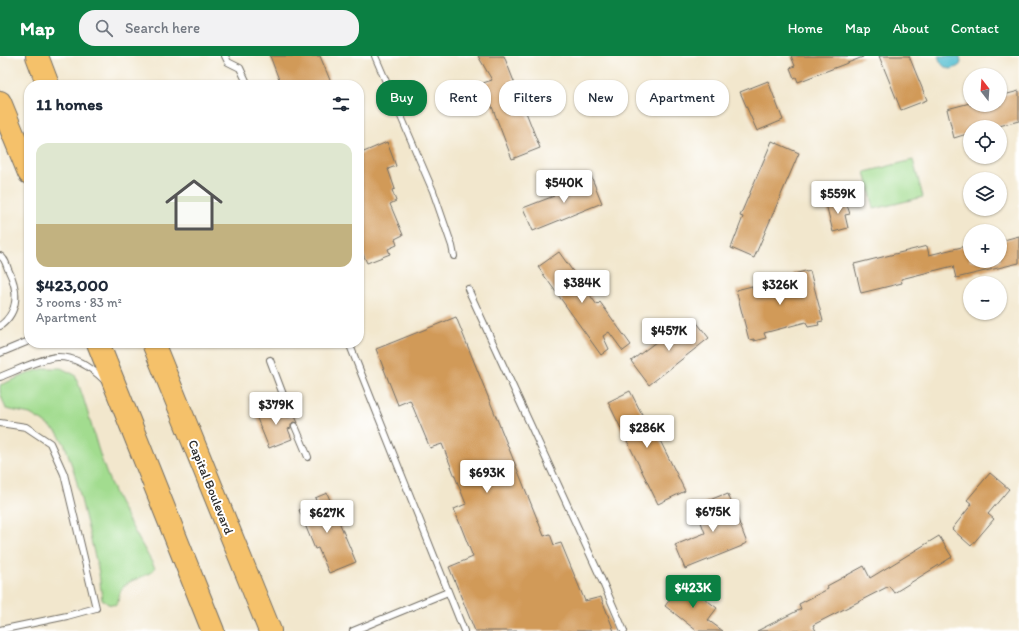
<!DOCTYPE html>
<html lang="en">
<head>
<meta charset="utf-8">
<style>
  body { margin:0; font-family:Itim,sans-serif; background:#f2f2f3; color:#1f2937; height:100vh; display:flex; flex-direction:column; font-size:15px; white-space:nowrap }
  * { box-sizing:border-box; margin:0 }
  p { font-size:13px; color:#747a83 }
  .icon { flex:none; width:22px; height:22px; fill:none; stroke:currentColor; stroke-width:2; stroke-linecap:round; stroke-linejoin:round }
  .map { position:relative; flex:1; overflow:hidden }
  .sheet { position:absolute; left:24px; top:24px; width:340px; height:268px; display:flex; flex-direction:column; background:#fff; border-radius:16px; box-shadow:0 1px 3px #0004 }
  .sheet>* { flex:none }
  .hud { position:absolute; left:376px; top:24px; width:380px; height:36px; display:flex; gap:8px }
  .needle { width:26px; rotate:343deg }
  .controls { position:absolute; left:963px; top:12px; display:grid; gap:8px }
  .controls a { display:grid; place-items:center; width:44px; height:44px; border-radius:50%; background:#fff; box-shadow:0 1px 3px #0004; font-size:20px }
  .price { position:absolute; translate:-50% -34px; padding:0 9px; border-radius:4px; background:#fff; color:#222; font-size:13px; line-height:26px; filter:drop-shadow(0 1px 2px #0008) }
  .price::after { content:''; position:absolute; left:50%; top:24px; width:12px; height:9px; margin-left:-6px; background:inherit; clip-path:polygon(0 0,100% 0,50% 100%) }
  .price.selected { background:#0b8043; color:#fff }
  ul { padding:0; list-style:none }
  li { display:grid; align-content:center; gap:8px; height:212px; padding:0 12px }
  li span { display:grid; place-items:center; height:124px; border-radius:12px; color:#555 }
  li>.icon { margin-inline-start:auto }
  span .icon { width:72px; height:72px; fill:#fffc; stroke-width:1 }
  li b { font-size:17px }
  h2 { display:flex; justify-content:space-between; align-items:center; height:48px; padding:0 12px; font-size:17px }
  .pill { padding:0 14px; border-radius:16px; background:#fff; box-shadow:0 1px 3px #0004; font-size:14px; line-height:36px }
  .pill.selected { background:#0b8043; color:#fff }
  header { display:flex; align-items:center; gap:24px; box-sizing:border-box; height:56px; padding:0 20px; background:#0b8043; color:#fff }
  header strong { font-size:19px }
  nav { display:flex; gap:22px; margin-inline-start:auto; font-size:14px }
  .search { width:280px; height:36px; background:#f2f2f3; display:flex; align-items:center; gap:10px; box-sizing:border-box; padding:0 14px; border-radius:16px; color:#747a83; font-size:15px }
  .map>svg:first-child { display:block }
  .green { fill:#a2dc8f; stroke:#66845d }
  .water { fill:#56c0d2; stroke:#40767e }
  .building { fill:#d19a59 }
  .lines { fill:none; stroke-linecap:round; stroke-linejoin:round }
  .service-casing { stroke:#716d64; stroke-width:8 }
  .trunk-casing { stroke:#716d64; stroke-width:24 }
  .service { stroke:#fff; stroke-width:6 }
  .trunk { stroke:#f5c16b; stroke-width:22 }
  .labels { text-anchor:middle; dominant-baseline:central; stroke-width:4; stroke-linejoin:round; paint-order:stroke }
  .street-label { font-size:13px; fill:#2b2b2b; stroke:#fff }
</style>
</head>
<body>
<header>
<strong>Map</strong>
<div class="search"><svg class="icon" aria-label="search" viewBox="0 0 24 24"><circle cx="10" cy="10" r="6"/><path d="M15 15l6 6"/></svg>Search here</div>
<nav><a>Home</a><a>Map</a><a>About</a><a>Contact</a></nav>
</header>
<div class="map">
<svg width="1019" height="575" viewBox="0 0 1019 575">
  <rect width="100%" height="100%" fill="#fff"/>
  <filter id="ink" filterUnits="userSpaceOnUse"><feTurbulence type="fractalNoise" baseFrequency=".025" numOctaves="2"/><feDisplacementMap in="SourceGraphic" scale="8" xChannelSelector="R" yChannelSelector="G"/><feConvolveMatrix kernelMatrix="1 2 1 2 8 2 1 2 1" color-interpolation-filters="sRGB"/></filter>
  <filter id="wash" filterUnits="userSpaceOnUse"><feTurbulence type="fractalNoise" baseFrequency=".012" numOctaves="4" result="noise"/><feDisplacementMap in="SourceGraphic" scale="16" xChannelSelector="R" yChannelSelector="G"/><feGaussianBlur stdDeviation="0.9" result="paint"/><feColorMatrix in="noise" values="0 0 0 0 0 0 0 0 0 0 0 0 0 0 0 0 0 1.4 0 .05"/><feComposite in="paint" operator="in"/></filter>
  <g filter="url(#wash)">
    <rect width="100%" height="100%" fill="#f2e7cd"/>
    <g class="green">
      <path d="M913,104L923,141L874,153L865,116Z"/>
      <path d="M47,312H61L75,319C88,351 94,384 106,416C118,449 138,481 155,512C149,521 133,522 125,529C118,535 120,543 116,549L108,548L102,543L99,517L75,419L65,389L57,376L42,365L30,358L6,353L0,337V329L35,315Z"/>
    </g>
    <path class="water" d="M938,0H960L961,5L960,9C949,17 942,12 938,0Z"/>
    <g id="blocks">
      <g class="building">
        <path d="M270,0H320L332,29H281Z"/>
        <path d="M478,0H504L540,92L512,103L483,27L492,24Z"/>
        <path d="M791,0H863V1L798,26L796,21L794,22L790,12L795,10Z"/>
        <path d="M879,0H909L927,44L901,54Z"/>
        <path d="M768,25L783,64L757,75L740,36Z"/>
        <path d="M1019,35V65L995,71H970V77L954,82L947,53L970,47V49H1000V40Z"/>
        <path d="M772,85L799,97L754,202L731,192L743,161L740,160Z"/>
        <path d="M387,86L396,110L388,113L395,133L392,134L396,145L390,148L403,179L395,183L397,189L388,193L390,198L367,207L359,189V98Z"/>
        <path d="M591,120L602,147L533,175L523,152L554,140L552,136Z"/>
        <path d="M841,144L842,147L846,146L850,158L845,159L848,172L833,176L826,148Z"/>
        <path d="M1019,180V207L956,222L953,210L901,223L902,227L861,237L854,208L927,190L929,199L970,189V205H1000V185Z"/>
        <path d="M559,196L597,249L600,246L631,289L623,295L609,276L603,280L609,293L601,299L538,211Z"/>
        <path d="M805,215L806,216L810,215L823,265L818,266L819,269L808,271L806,266L764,277L766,282L754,285V283L749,284L736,234L752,230L753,234L795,224L794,218Z"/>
        <path d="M456,261L544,480L550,478L554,489L561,487L585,545L601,541L614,575H475L449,511L473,501L454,453L466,448L442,388L430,392L410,344L398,349L376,293Z"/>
        <path d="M694,263L709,282L649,329L631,305L665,279L668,283Z"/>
        <path d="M630,335L645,364L649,362L685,435L658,448L608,346Z"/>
        <path d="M279,350L283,360L286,359L287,361H291L294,358L298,367L293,366L291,369V372L288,373L292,383L269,392L256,360Z"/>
        <path d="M990,417L1009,433L988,458L994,463L971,490L952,473L972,448L967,444Z"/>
        <path d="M327,437L356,506L329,517L318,492L315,493L299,454L317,447L315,442Z"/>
        <path d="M728,438L747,487L742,489V490L685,513L675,489L705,477L695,450L722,439L723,440Z"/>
        <path d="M939,480L952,501L894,537L889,530L813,569L816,575H757L801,553L799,548L828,533L827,530L864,510L870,522Z"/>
        <path d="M683,526L717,552L708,564L723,575H697L665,550Z"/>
      </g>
    </g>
  </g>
  <g filter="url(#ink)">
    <use href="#blocks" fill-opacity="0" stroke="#716d64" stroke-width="1"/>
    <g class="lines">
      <g class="service-casing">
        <g id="service">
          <path d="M225,0L228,6L240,12L248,29"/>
          <path d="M375,0L433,135L452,190L454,200"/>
          <path d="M0,200C5,202 6,208 8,213C18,233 20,255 0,270"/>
          <path d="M468,233L600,520L624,575"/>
          <path d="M353,287L351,292L464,575"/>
          <path d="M0,297L29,285"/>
          <path d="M270,304L290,357"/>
          <path d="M0,321C15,315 44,301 58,301C76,301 92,312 104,324"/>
          <path d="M0,367L26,371L50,387L64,418L96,552L67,560L0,574"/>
          <path d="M295,370L308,401"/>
          <path d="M353,575L448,536"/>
        </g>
      </g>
      <g class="trunk-casing">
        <g id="trunk">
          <path d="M37,0L48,29"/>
          <path d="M0,46L29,117"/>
          <path d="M98,287L213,575"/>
          <path d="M153,287L270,575"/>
        </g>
      </g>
      <use href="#service" class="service"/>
      <use href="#trunk" class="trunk"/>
    </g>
  </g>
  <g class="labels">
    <g class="street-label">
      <text transform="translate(211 431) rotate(68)">Capital Boulevard</text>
    </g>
  </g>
</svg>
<div class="controls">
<a><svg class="needle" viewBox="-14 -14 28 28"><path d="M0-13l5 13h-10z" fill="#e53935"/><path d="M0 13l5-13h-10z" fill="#747a83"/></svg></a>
<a><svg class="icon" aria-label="locate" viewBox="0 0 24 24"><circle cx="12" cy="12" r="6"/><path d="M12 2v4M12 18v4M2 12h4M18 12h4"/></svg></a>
<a><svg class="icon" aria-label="layers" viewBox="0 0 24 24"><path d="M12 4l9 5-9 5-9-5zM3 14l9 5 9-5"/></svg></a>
<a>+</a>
<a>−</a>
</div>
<b class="price" style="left:564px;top:148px">$540K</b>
<b class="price" style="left:838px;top:159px">$559K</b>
<b class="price" style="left:582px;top:248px">$384K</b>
<b class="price" style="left:780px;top:250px">$326K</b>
<b class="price" style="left:669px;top:296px">$457K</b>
<b class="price" style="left:276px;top:370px">$379K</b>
<b class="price" style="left:647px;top:393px">$286K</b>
<b class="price" style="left:487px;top:438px">$693K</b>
<b class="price" style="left:713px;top:477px">$675K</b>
<b class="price" style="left:327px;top:478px">$627K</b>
<b class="price selected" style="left:693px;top:553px">$423K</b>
<div class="hud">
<a class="pill selected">Buy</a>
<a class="pill">Rent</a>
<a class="pill">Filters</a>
<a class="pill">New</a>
<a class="pill">Apartment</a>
</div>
<section class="sheet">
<h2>11 homes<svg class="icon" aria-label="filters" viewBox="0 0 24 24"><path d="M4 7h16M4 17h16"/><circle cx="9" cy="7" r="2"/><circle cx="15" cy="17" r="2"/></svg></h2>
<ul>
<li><span style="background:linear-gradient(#dfe7d0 65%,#c2b280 0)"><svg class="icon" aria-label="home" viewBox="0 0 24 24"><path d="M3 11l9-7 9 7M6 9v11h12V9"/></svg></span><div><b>$423,000</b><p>3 rooms · 83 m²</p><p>Apartment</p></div></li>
</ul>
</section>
</div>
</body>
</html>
